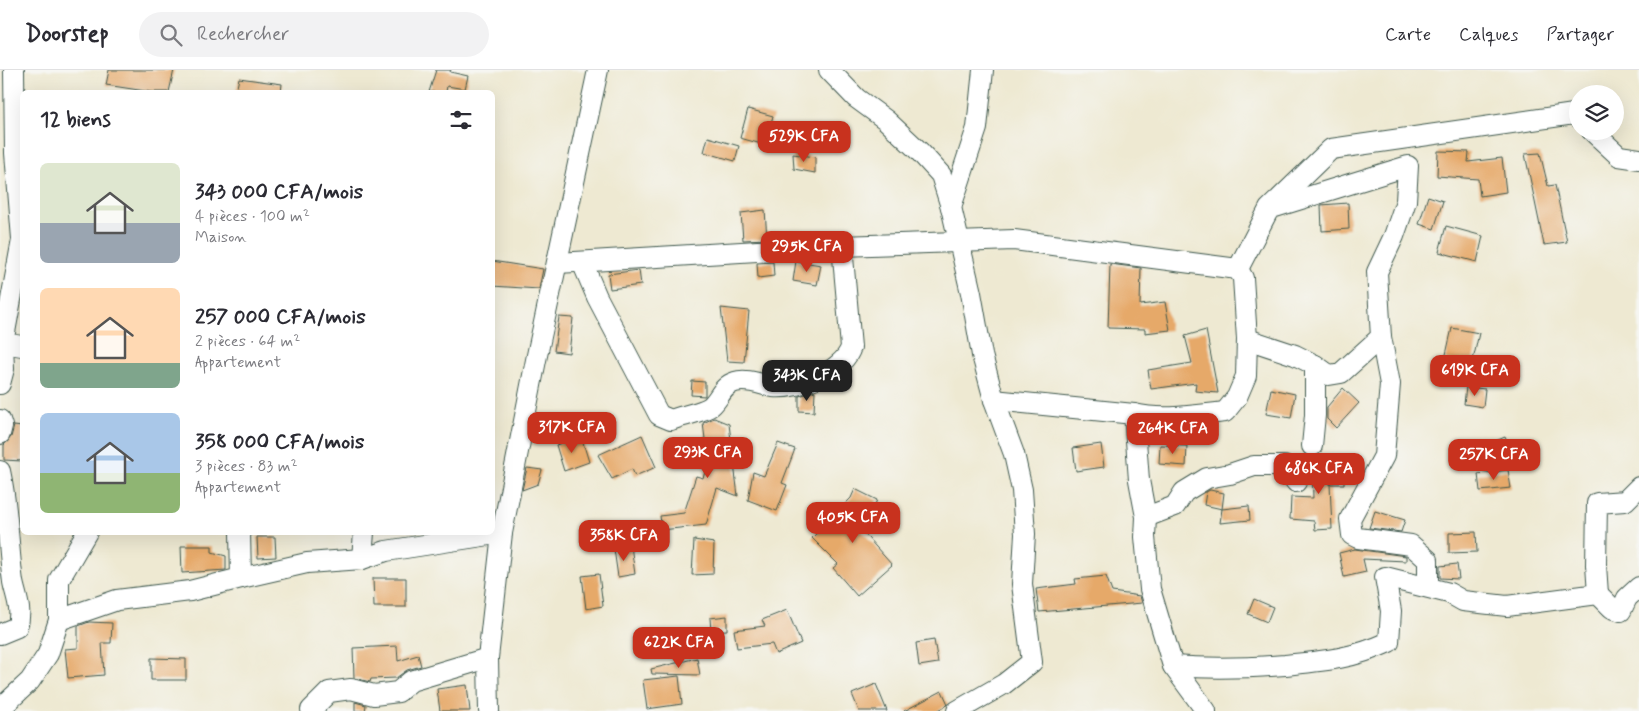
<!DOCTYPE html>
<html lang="fr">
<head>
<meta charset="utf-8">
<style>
  body { margin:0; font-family:Mynerve,sans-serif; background:#f2f2f3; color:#2b2b33; height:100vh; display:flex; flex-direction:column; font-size:19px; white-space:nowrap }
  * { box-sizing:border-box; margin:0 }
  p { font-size:16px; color:#7c7c81 }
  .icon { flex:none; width:28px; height:28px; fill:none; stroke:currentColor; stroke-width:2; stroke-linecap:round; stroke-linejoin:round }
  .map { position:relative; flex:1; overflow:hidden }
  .side { position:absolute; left:20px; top:20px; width:475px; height:445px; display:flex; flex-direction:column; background:#fff; border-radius:8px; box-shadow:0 5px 20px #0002 }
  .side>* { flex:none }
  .buttons { position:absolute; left:1569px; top:15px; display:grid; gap:10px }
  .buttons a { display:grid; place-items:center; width:55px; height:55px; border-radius:50%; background:#fff; box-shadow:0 5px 20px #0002; font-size:25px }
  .price { position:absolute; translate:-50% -42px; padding:0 11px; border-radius:10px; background:#c8321e; color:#fff; font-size:16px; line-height:32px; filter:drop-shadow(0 1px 2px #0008) }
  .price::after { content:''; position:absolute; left:50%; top:30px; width:15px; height:11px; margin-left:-8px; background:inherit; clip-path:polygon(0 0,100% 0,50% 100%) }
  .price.selected { background:#222; color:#fff }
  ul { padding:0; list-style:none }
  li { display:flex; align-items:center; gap:15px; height:125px; padding:0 20px }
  li span { display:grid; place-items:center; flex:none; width:140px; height:100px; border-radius:8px; color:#555 }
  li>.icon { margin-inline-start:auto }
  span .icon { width:60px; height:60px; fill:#fffc; stroke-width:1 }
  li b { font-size:21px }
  h2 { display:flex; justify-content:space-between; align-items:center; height:60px; padding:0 20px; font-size:21px }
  header { display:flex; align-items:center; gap:30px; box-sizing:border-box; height:70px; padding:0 25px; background:#fff; border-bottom:1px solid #e1e1e2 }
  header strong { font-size:24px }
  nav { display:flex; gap:28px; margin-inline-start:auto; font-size:18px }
  .search { width:350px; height:45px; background:#f2f2f3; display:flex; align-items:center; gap:12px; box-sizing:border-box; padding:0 18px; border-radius:28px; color:#7c7c81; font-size:19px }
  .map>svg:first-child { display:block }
  .building { fill:#e6a969 }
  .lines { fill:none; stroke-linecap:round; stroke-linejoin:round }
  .minor-casing { stroke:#3e574c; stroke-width:22 }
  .minor { stroke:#fff; stroke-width:20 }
</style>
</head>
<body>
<header>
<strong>Doorstep</strong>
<div class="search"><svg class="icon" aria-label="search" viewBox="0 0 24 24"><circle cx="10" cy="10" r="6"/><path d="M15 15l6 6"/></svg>Rechercher</div>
<nav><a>Carte</a><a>Calques</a><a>Partager</a></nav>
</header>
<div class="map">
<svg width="1639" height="641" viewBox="0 0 1639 641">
  <rect width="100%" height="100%" fill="#f6f6f2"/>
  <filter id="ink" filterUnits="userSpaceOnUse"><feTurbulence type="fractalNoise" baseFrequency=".02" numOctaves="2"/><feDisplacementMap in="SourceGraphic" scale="10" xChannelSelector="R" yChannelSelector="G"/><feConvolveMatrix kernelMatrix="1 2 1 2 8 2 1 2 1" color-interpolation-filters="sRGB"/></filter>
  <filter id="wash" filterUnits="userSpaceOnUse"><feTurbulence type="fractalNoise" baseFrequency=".0096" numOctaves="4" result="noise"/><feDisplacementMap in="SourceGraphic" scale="20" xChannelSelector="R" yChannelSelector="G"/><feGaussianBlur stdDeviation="1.12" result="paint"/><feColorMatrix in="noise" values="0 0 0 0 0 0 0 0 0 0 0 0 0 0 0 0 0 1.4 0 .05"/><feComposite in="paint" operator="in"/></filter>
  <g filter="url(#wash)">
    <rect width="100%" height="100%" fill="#eee9d2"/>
    <g id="blocks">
      <g class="building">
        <path d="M109,0H174L169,22H152L106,15Z"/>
        <path d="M436,0H451L450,2L468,6L465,19L447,16L446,22H429Z"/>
        <path d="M239,8L282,14L281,22H236Z"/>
        <path d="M748,39L773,46L765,75L740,68Z"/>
        <path d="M708,67L739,76L735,91L704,82Z"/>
        <path d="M1438,81L1469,82L1468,92L1502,88L1506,122L1480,126L1478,109L1437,106Z"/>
        <path d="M1540,83L1548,116L1555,115L1567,172L1544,175L1525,84Z"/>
        <path d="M793,84L815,87V103L794,99Z"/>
        <path d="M1428,126L1443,131L1434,159L1419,154Z"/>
        <path d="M1348,133L1349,159L1322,161L1321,135Z"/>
        <path d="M765,140L767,169L743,170L741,143Z"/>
        <path d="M1446,156L1483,166L1477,192L1439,182Z"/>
        <path d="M492,191L543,199L539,219L492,216Z"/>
        <path d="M796,191L821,195L817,215L793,211Z"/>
        <path d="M773,192L774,206L758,208L757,193Z"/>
        <path d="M1110,194L1141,198L1140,235L1165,232L1170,260L1145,263V259L1108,258Z"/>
        <path d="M639,200L641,215L610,219L608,204Z"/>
        <path d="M721,238L749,241L744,292L727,291Z"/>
        <path d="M559,247L573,248L569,283L554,281Z"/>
        <path d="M1452,258L1479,263L1472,295L1445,289Z"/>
        <path d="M1206,260L1218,323L1195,321L1196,313L1151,319L1148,300L1192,293L1185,266Z"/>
        <path d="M692,311L705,312V326L691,325Z"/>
        <path d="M1466,317L1485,319L1483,337L1464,334Z"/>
        <path d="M1343,318L1359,333L1336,358L1327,349V337Z"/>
        <path d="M1271,319L1295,324L1291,348L1266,344Z"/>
        <path d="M815,321L814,342L799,341V326Z"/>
        <path d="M714,348L729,354L738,426L717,418L706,455L662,460L660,446L684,443L696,406L703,408L708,393L703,353Z"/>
        <path d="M14,356L22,357V391L4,390V375L11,367Z"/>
        <path d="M642,365L656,397L635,406L632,399L612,409L598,385Z"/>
        <path d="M581,366L589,392L564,401L556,375Z"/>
        <path d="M1505,367L1513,384L1500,391L1491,373Z"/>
        <path d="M778,373L795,379L782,413L787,415L777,441L748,430L753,402L764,406Z"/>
        <path d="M1101,374L1104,397L1076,401L1073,378Z"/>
        <path d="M1160,375L1187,376L1186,396L1159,394Z"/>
        <path d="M1344,391V414H1330L1332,459L1315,460L1314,451L1290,449L1291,427L1313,428L1312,392Z"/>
        <path d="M527,398L542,400L538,414L522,420Z"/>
        <path d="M1508,400L1511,418L1480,421L1478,404Z"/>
        <path d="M855,419L877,430L867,452L860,459L892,495L857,526L833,498L838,494L812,468L851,428Z"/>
        <path d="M1210,420L1224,423L1222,439L1204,435L1206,422Z"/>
        <path d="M1249,436L1250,450L1220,453L1222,439Z"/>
        <path d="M1375,441L1405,450L1401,462L1369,458Z"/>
        <path d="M1476,462L1477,482L1449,483V463Z"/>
        <path d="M257,467H275L276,487L258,488Z"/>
        <path d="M694,470L714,473L713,504L692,505Z"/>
        <path d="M181,476H212V482L226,486V500L182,503Z"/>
        <path d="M631,476L635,504L618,507L614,479Z"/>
        <path d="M1355,479L1406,486V491L1363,489L1366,502L1344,507L1339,483Z"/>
        <path d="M1457,494L1459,509L1440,508V496Z"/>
        <path d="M599,504L603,536L586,539L582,506Z"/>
        <path d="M1106,506L1112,522L1140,526L1142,533L1039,542L1036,519L1076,514L1075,509Z"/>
        <path d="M373,508H406V537H374Z"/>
        <path d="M1254,529L1273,537L1267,552L1248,544Z"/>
        <path d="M787,540L801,573L776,584L772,574L737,578L734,560L765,556L762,550Z"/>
        <path d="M727,546V560L711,561L710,548Z"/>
        <path d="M89,552L112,553L111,573H102L104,605L68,608L65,579L78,578V556Z"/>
        <path d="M934,570L938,593L919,596L916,573Z"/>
        <path d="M397,576L398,591L418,585L421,596L407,600L396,608L371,609L370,612L354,608L353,578Z"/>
        <path d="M151,588L186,589V610H151Z"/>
        <path d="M697,588L700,605L652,604L651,599Z"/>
        <path d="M679,606L682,634L647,639L643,610Z"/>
        <path d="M876,614L887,641H859L852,624Z"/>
        <path d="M467,615L470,641H440L437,619Z"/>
        <path d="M942,621L948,634L946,636L937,641H904Z"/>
        <path d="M355,632L366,635L365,641H355Z"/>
      </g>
    </g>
  </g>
  <g filter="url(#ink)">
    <use href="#blocks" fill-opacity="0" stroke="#3e574c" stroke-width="1"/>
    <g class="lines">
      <g class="minor-casing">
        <g id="minor">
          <path d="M14,0L15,83L22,169"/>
          <path d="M829,0L856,28L886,50L920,82L941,105L951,137L971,223L982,285L994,330L1014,384L1022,420L1025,464L1022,514L1032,592L1004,614L957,641"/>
          <path d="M1592,61L1619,86L1639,89"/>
          <path d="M951,137L977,58L983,0"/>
          <path d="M1272,138L1408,96L1406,131L1394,166L1377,202L1381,267L1341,303L1329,305L1315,295"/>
          <path d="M22,170L3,273L22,276"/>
          <path d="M582,192L597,227L659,345L671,350C680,346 704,342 711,336C720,328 722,316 735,312C747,308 762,315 773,317C797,320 844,301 851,277L842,176"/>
          <path d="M558,193L842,176L1014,170L1238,199L1269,139L1331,79L1574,44L1578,47"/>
          <path d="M1381,267L1390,314L1384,386L1350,449L1352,465L1358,468L1411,475L1428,490V517"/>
          <path d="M1247,269L1295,285L1315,295V345L1312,376"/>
          <path d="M0,314L4,299L3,273"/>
          <path d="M994,330L1134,344L1139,410L1146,447L1145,467L1150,519L1173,596L1206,641"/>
          <path d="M1134,344C1163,351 1196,345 1225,342L1237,327L1246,306L1247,269L1243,208L1238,199"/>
          <path d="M0,350L2,356L0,364"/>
          <path d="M0,401C8,437 8,475 13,512C16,527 23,541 17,557L0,564"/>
          <path d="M1146,447L1175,436L1184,422L1207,408L1230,404L1254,396H1284L1296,412"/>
          <path d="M364,462L362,489L386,481L502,463"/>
          <path d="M241,508L307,493L362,489"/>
          <path d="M1598,524L1596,495L1597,433L1625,431L1639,417"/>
          <path d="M59,550L117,530L190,521L241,508L240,462"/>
          <path d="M1173,596C1211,599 1247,598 1285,595C1324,591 1352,589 1389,572L1391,541L1385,507L1449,523L1463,531L1507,536L1598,524L1612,538L1621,541L1627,528L1639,517"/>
          <path d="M0,639L30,611L48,584L59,550V510L87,462"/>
          <path d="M311,640L329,622L351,619L374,625L398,622L411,611L488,588"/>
          <path d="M489,641L488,588L502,463L536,290L598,0"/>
        </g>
      </g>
      <use href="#minor" class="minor"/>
    </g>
  </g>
</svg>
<div class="buttons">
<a><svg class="icon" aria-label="layers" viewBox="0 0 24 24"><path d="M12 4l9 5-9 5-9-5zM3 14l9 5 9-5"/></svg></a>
</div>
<b class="price" style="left:804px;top:93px">529K CFA</b>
<b class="price" style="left:807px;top:203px">295K CFA</b>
<b class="price" style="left:1475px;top:327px">619K CFA</b>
<b class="price selected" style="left:807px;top:332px">343K CFA</b>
<b class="price" style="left:572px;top:384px">317K CFA</b>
<b class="price" style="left:1173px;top:385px">264K CFA</b>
<b class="price" style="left:708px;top:409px">293K CFA</b>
<b class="price" style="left:1494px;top:411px">257K CFA</b>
<b class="price" style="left:1319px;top:425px">686K CFA</b>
<b class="price" style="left:853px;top:474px">405K CFA</b>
<b class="price" style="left:624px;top:492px">358K CFA</b>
<b class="price" style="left:679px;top:599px">622K CFA</b>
<section class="side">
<h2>12 biens<svg class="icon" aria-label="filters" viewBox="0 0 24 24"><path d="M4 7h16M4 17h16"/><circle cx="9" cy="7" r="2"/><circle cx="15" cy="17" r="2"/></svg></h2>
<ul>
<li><span style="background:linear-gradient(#dfe7d0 60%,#9aa5b1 0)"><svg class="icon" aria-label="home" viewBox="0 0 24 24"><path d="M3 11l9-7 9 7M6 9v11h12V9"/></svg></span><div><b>343 000 CFA/mois</b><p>4 pièces · 100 m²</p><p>Maison</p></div></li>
<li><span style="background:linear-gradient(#ffd9b3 75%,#7fa58c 0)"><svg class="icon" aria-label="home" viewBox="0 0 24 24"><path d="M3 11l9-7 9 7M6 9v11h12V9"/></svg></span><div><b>257 000 CFA/mois</b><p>2 pièces · 64 m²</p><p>Appartement</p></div></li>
<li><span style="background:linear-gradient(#a9c7e8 60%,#8fb573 0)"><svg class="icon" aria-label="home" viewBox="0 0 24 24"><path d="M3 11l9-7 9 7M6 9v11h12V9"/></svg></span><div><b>358 000 CFA/mois</b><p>3 pièces · 83 m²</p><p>Appartement</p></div></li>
</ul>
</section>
</div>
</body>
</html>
